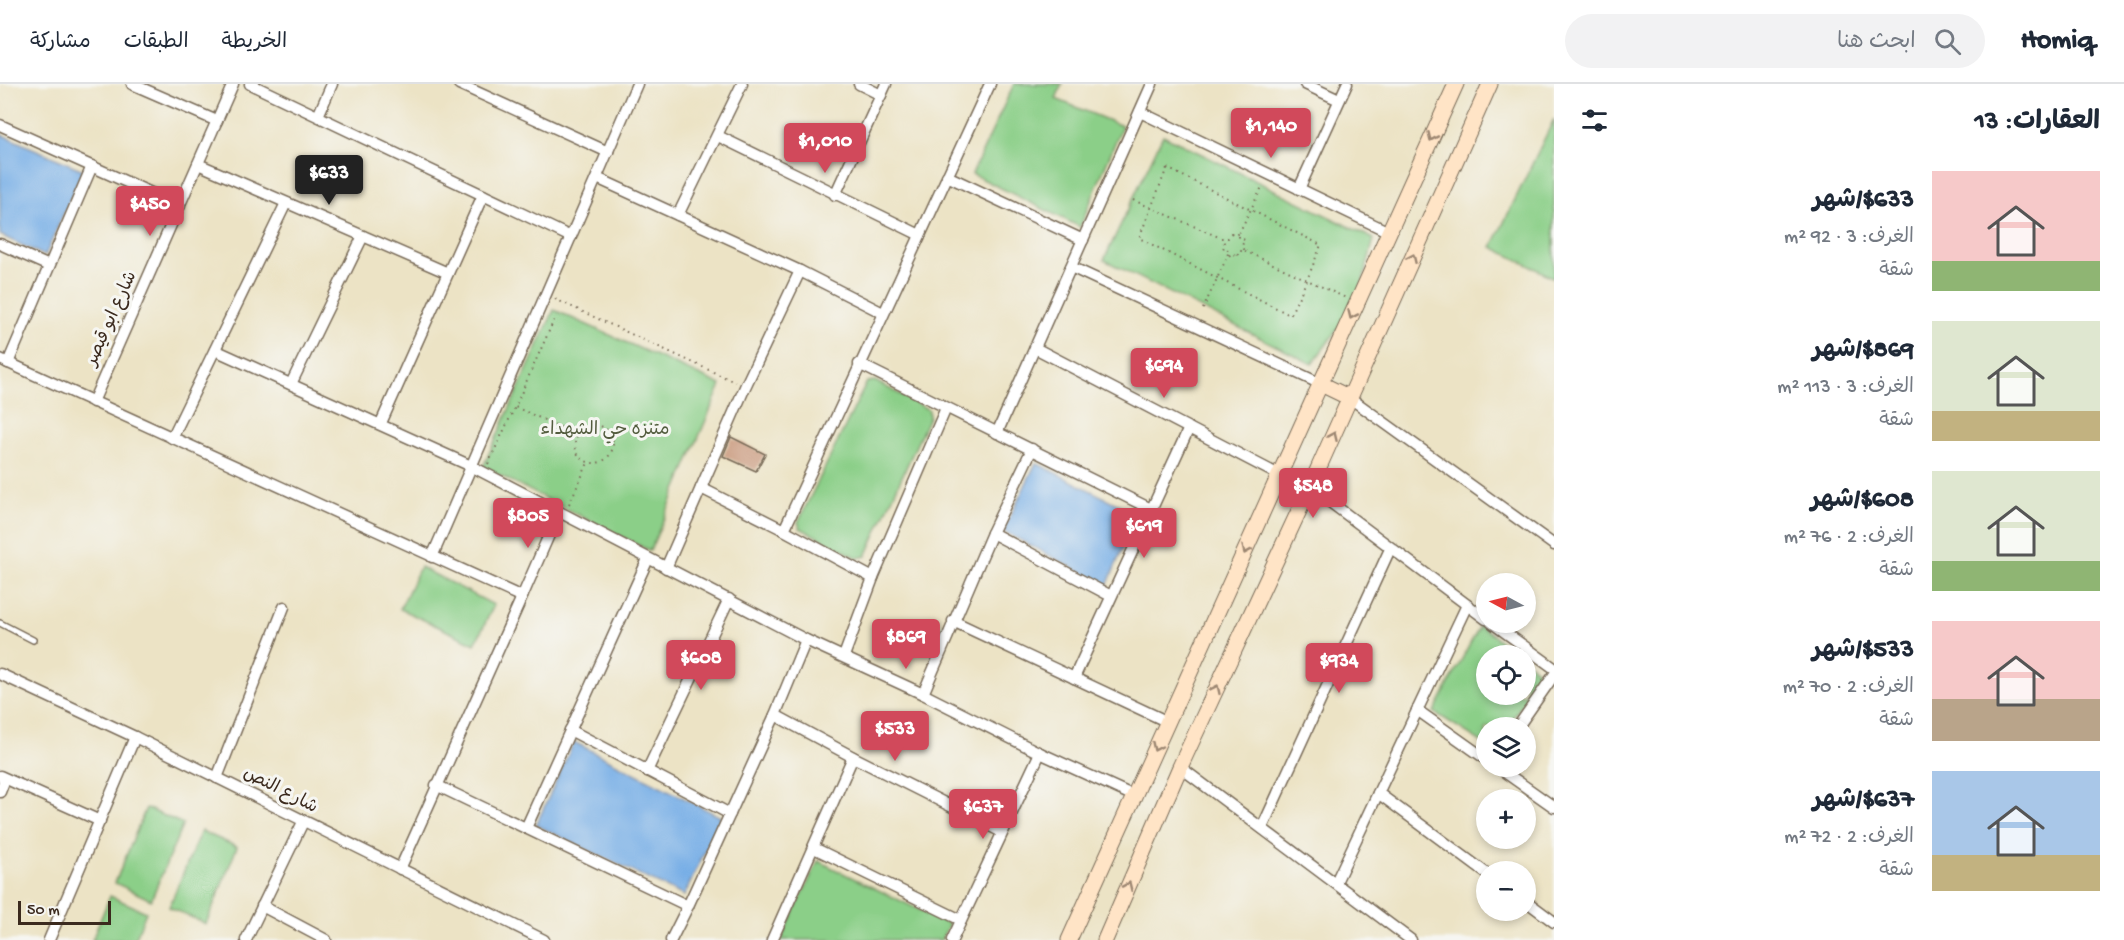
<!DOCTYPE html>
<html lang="ar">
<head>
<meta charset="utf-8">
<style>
  body { margin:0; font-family:"Gochi Hand","Playpen Sans Arabic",sans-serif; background:#f2f2f3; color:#1f2937; direction:rtl; height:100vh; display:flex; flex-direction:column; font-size:22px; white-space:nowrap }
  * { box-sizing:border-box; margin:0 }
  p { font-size:20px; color:#747a83 }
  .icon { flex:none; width:33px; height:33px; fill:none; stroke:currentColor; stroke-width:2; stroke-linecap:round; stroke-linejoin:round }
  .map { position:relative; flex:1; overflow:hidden; direction:ltr }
  .sheet { display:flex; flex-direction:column; background:#fff; width:570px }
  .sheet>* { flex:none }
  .needle { width:39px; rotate:277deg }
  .tools { position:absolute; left:1476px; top:489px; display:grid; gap:12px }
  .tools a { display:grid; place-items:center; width:60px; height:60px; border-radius:50%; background:#fff; box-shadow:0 3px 9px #0003; font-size:30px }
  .scale { position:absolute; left:18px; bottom:15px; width:93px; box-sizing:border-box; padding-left:6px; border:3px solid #3b2a1e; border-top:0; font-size:16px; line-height:21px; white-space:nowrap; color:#3b2a1e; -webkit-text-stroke:4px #f6f6f2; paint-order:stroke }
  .price { position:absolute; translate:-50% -51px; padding:0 14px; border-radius:6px; background:#d1495b; color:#fff; font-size:20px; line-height:39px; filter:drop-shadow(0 2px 3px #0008) }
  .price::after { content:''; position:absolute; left:50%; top:36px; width:18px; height:14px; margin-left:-9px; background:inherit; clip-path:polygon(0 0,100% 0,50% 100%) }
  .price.on { background:#222; color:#fff }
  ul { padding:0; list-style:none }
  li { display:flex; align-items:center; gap:18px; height:150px; padding:0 24px }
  li span { display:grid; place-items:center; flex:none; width:168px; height:120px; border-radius:0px; color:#555 }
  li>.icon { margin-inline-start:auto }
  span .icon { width:72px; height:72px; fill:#fffc; stroke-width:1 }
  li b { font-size:26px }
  h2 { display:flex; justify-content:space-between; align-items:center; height:72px; padding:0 24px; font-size:26px }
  header { display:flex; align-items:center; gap:36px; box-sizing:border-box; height:84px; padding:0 30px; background:#fff; border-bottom:2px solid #e0e1e3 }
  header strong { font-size:28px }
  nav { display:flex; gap:33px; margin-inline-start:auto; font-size:21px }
  .search { width:420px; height:54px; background:#f2f2f3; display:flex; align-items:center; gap:15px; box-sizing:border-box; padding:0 21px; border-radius:33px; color:#747a83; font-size:22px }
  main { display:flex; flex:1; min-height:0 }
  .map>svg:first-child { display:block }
  .green { fill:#8bcf88; stroke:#637c53; stroke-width:1.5 }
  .water { fill:#77aee6; stroke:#596c82; stroke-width:1.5 }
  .building { fill:#cc9f84 }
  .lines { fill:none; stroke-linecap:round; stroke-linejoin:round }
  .lane-casing { stroke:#796b58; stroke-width:8 }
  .street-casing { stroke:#796b58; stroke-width:13 }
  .secondary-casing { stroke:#796b58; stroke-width:17 }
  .path { stroke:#796b58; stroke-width:2; stroke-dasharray:1.5 4.5; stroke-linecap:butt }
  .lane { stroke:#fff; stroke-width:5 }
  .street { stroke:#fff; stroke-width:10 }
  .secondary { stroke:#ffe4c6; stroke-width:15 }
  .oneway { stroke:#9d8772 }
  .labels { text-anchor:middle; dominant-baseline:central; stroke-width:6; stroke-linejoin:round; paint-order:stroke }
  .street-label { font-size:18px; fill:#3b2a1e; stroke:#f6f6f2 }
  .park-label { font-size:18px; fill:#535c3e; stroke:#f6f6f2 }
</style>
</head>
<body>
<header>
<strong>Homiq</strong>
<div class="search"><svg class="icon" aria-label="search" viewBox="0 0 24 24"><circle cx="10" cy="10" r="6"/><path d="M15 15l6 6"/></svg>ابحث هنا</div>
<nav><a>الخريطة</a><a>الطبقات</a><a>مشاركة</a></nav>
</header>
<main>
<section class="sheet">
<h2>العقارات: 13<svg class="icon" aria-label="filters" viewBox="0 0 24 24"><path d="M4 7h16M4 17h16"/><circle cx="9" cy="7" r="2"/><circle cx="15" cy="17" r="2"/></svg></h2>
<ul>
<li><span style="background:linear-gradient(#f6c9c9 75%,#8fb573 0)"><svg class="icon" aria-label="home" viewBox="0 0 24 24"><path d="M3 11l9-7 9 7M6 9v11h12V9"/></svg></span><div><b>$633/شهر</b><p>الغرف: 3 · 92 m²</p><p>شقة</p></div></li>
<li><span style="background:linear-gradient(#dfe7d0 75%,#c2b280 0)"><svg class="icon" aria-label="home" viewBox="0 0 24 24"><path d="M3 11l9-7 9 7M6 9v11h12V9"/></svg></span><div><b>$869/شهر</b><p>الغرف: 3 · 113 m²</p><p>شقة</p></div></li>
<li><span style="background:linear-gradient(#dfe7d0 75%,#8fb573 0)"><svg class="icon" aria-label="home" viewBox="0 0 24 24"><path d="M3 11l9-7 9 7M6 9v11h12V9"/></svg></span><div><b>$608/شهر</b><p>الغرف: 2 · 76 m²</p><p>شقة</p></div></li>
<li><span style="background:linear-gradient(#f6c9c9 65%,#b9a48a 0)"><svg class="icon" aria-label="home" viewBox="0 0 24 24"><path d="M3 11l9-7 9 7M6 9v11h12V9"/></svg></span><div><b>$533/شهر</b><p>الغرف: 2 · 70 m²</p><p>شقة</p></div></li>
<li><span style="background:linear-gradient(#a9c7e8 70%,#c2b280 0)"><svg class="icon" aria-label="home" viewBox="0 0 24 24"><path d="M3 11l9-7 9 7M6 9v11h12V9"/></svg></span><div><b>$637/شهر</b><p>الغرف: 2 · 72 m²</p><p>شقة</p></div></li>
</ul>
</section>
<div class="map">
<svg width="1554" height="856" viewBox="0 0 1554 856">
  <rect width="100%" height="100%" fill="#f6f6f2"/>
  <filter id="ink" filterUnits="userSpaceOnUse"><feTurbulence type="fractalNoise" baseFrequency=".0167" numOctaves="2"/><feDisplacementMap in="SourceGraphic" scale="12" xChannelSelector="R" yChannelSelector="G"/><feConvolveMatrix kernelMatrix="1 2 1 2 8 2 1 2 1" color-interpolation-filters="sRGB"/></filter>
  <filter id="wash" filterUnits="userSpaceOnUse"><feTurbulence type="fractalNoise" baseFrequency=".008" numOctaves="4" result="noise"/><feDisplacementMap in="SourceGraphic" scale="24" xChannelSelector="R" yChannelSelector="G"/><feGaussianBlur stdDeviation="1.35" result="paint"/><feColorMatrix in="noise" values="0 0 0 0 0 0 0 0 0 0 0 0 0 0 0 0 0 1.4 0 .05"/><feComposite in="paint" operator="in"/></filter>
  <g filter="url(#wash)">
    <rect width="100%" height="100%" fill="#ece3c5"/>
    <g class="green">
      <path d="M1014,0H1062L1056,15L1122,42L1080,143L972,90Z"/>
      <path d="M1554,35V194L1492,163Z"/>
      <path d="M1163,51L1374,155L1357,219L1312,280L1104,176Z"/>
      <path d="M554,226L721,301L650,467L483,383Z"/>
      <path d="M875,297L929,326V333L866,472L858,474L800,444L798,438L867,298Z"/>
      <path d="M420,483L494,521L475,560L400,525Z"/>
      <path d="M1480,541L1518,571L1486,572V610H1526V577L1543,591L1506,643L1486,644V661L1434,628Z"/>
      <path d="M146,724L183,740L151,816L115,799Z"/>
      <path d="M201,747L237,763L206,840L169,823Z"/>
      <path d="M818,777L949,840L941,856H781Z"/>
      <path d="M110,812L146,828L135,856H92Z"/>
    </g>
    <g class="water">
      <path d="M0,50L83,86L45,172L0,151Z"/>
      <path d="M1036,379L1137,430L1107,502L1003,447Z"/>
      <path d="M574,658L721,733L684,812L536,741Z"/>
    </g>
    <g id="blocks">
      <path class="building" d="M731,353L765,370L756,387L723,372Z"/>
    </g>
  </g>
  <g filter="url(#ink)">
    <use href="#blocks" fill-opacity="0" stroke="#796b58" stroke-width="1.5"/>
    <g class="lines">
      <g class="lane-casing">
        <path id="lane" d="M0,539L33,556"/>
      </g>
      <g class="street-casing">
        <g id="street">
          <path d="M132,0L217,37"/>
          <path d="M250,0L571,153"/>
          <path d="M459,0L608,68"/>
          <path d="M859,0L881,11"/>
          <path d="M1305,0L1339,16"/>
          <path d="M1140,28L1389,148"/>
          <path d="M318,32L332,0"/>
          <path d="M0,41L180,122"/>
          <path d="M718,52L920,151"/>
          <path d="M198,80L448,189"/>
          <path d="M947,92L1083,156"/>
          <path d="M597,94L800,187L883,229"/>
          <path d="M1299,105L1347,0"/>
          <path d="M835,111L886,0"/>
          <path d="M678,131L742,0"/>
          <path d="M0,160L49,182"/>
          <path d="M1071,183L1321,300"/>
          <path d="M1035,264L1279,391"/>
          <path d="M215,266L471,382L806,556L923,610L1040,669L1134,712"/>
          <path d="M0,275L522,513L400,785"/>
          <path d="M8,279L92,82"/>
          <path d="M859,280L1151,425"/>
          <path d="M291,300L363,152"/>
          <path d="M1350,314L1554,461"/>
          <path d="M93,318L233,0"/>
          <path d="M381,339L483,111"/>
          <path d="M997,349L1152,0"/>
          <path d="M172,354L286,119"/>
          <path d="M1310,403L1486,535"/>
          <path d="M701,404L784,446"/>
          <path d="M992,449L1111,512"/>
          <path d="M432,473L637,0"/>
          <path d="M666,484L745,303L800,187"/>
          <path d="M873,494L784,446L990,0"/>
          <path d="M522,513L559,428"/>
          <path d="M953,537L1168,638"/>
          <path d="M1491,538L1554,584"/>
          <path d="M844,572L873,494L946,324"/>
          <path d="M0,590L135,653L544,856"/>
          <path d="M1074,594L1189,344"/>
          <path d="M923,610L992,449L1032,365"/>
          <path d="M1417,626L1486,675"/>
          <path d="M775,631L853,673L1002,748"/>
          <path d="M1517,644L1554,591"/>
          <path d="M570,646L730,730"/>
          <path d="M1496,682L1554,723"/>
          <path d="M1180,683L1411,856"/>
          <path d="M647,687L729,515"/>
          <path d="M0,692L100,737"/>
          <path d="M217,694L284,523"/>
          <path d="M436,701L688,822L775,631L806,556"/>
          <path d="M0,708L5,695"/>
          <path d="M1378,709L1486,789"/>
          <path d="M526,744L648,475"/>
          <path d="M1262,744L1390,465"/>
          <path d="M814,764L961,836"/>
          <path d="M1336,798L1467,521"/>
          <path d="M1526,817L1554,838"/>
          <path d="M262,822L326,856"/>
          <path d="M49,856L135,653"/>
          <path d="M246,856L303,738"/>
          <path d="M671,856L688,822"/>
          <path d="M772,856L853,673"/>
          <path d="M952,856L1040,669"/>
        </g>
      </g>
      <g class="secondary-casing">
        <g id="secondary">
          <path d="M1321,300L1350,314"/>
          <path d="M1069,856L1456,0"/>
          <path d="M1105,856L1180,683L1310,403L1490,0"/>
        </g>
      </g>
      <g class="path">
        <path d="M1167,84L1321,161L1307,196L1290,231L1139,154Z"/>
        <path d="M1133,116L1221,154"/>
        <path d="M1231,149L1235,151L1239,149V154L1245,156L1242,161L1245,167H1239L1237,173L1233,169L1227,173L1229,166L1223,165L1225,160L1221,154H1228Z"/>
        <path d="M1239,149L1263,101"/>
        <path d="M1245,167L1346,214"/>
        <path d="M555,215L735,298"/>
        <path d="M1203,225L1227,173"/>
        <path d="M554,236L515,323L578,351"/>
        <circle cx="594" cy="360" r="19"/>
        <path d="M488,380L515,323"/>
        <path d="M569,420L588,379"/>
      </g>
      <use href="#lane" class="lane"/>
      <use href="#street" class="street"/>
      <use href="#secondary" class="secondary"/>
    </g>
    <defs><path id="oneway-chevron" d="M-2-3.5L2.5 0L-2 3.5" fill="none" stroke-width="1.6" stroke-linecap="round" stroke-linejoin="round" transform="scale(1.5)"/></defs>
    <g class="oneway">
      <use href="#oneway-chevron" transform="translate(1432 53) rotate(114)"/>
      <use href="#oneway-chevron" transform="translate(1412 174) rotate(-66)"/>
      <use href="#oneway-chevron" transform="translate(1352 231) rotate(114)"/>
      <use href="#oneway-chevron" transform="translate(1333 352) rotate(-66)"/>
      <use href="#oneway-chevron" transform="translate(1246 466) rotate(114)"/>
      <use href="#oneway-chevron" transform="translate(1216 605) rotate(-65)"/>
      <use href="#oneway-chevron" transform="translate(1156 663) rotate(115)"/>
      <use href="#oneway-chevron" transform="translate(1128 802) rotate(-66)"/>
    </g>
  </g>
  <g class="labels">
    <g class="street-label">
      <text transform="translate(112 235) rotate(-66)">شارع ابو قيصر</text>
      <text transform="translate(280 707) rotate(27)">شارع النص</text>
    </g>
    <g class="park-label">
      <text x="605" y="346">متنزه حي الشهداء</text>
    </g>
  </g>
</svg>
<div class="tools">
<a><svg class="needle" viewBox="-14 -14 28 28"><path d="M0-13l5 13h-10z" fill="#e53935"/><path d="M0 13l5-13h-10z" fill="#747a83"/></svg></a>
<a><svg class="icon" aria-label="locate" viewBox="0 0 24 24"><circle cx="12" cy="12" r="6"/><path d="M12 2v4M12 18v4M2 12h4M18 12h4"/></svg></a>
<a><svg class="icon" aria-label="layers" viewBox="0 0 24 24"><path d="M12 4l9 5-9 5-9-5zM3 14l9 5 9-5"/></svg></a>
<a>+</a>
<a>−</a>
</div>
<div class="scale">50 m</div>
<b class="price" style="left:1271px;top:75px">$1,140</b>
<b class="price" style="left:825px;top:90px">$1,010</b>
<b class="price on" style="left:329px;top:122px">$633</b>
<b class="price" style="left:150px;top:153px">$450</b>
<b class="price" style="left:1164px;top:315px">$694</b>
<b class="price" style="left:1313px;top:435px">$548</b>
<b class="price" style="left:528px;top:465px">$805</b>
<b class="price" style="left:1144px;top:475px">$619</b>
<b class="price" style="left:906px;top:586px">$869</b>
<b class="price" style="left:701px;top:607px">$608</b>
<b class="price" style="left:1339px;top:610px">$934</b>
<b class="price" style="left:895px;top:678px">$533</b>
<b class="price" style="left:983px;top:756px">$637</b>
</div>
</main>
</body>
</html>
